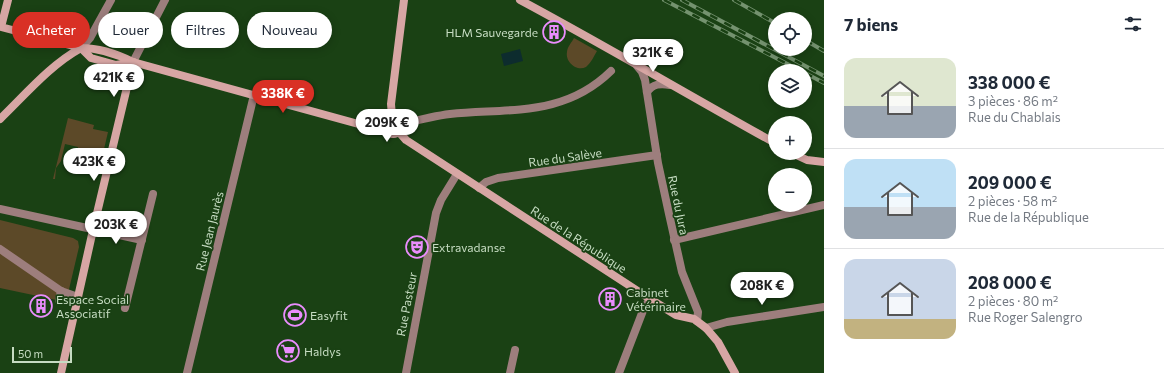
<!DOCTYPE html>
<html lang="fr">
<head>
<meta charset="utf-8">
<style>
  body { margin:0; font-family:Commissioner,sans-serif; background:#f6f6f7; color:#1f2937; height:100vh; display:flex; flex-direction:column; font-size:15px; white-space:nowrap }
  * { box-sizing:border-box; margin:0 }
  p { font-size:13px; color:#747a83 }
  .icon { flex:none; width:22px; height:22px; fill:none; stroke:currentColor; stroke-width:2; stroke-linecap:round; stroke-linejoin:round }
  .map { position:relative; flex:1; overflow:hidden }
  .side { display:flex; flex-direction:column; background:#fff; width:340px }
  .side>* { flex:none }
  .guide { position:absolute; left:12px; top:12px; width:380px; height:36px; display:flex; gap:8px }
  .buttons { position:absolute; left:768px; top:12px; display:grid; gap:8px }
  .buttons a { display:grid; place-items:center; width:44px; height:44px; border-radius:50%; background:#fff; box-shadow:0 2px 10px #0003; font-size:20px }
  .scale { position:absolute; left:12px; bottom:10px; width:60px; box-sizing:border-box; padding-left:4px; border:2px solid #c6dcc2; border-top:0; font-size:11px; line-height:14px; white-space:nowrap; color:#c6dcc2; -webkit-text-stroke:3px #1a4114; paint-order:stroke }
  .price { position:absolute; translate:-50% -34px; padding:0 9px; border-radius:14px; background:#fff; color:#222; font-size:13px; line-height:26px; filter:drop-shadow(0 1px 2px #0008) }
  .price::after { content:''; position:absolute; left:50%; top:24px; width:12px; height:9px; margin-left:-6px; background:inherit; clip-path:polygon(0 0,100% 0,50% 100%) }
  .price.current { background:#d93025; color:#fff }
  ul { padding:0; list-style:none }
  li { display:flex; align-items:center; gap:12px; height:100px; padding:0 20px }
  li+li { border-top:1px solid #e0e1e3 }
  li span { display:grid; place-items:center; flex:none; width:112px; height:80px; border-radius:12px; color:#555 }
  li>.icon { margin-inline-start:auto }
  span .icon { width:48px; height:48px; fill:#fffc; stroke-width:1 }
  li b { font-size:17px }
  h2 { display:flex; justify-content:space-between; align-items:center; height:48px; padding:0 20px; font-size:17px }
  .tag { padding:0 14px; border-radius:18px; background:#fff; box-shadow:0 2px 10px #0003; font-size:14px; line-height:36px }
  .tag.current { background:#d93025; color:#fff }
  main { display:flex; flex:1; min-height:0 }
  .map>svg:first-child { display:block }
  .green { fill:#5c4928 }
  .water { fill:#0d2c2e }
  .lines { fill:none; stroke-linecap:round; stroke-linejoin:round }
  .street { stroke:#9d7e7d; stroke-width:8 }
  .secondary { stroke:#d7a6a4; stroke-width:8 }
  .rail-casing { stroke:#74926f; stroke-width:4 }
  .rail { stroke:#1a4114; stroke-width:2.5; stroke-dasharray:8; stroke-linecap:butt }
  .labels { text-anchor:middle; dominant-baseline:central; stroke-width:3.5; stroke-linejoin:round; paint-order:stroke }
  .poi-label { font-size:12px; fill:#c6dcc2; stroke:#1a4114; text-anchor:start }
  .street-label { font-size:12px; fill:#c6dcc2; stroke:#1a4114 }
</style>
</head>
<body>
<main>
<div class="map">
<svg width="824" height="373" viewBox="0 0 824 373">
  <rect width="100%" height="100%" fill="#1a4114"/>
  <g class="green">
    <path d="M574,38L597,51C594,56 591,63 586,67C577,72 565,62 567,52C567,47 572,42 574,38Z"/>
    <path d="M68,118L94,125L93,129L108,132L101,162L96,161L97,159L92,152L88,153L86,149L77,154L78,147L65,144L61,161L56,168L55,179H53Z"/>
    <path d="M0,220L73,238L78,241L79,247L66,302L0,288Z"/>
  </g>
  <path class="water" d="M520,49L523,61L504,66L501,54Z"/>
  <g class="lines">
    <g class="street">
      <path d="M81,48L90,38L111,0"/>
      <path d="M133,62L165,0"/>
      <path d="M637,66L642,72L645,80L658,163L669,214L682,272L698,312L697,321"/>
      <path d="M647,92C653,84 660,83 670,85"/>
      <path d="M402,124C418,120 434,116 450,114C510,108 564,117 611,71"/>
      <path d="M479,188L486,182L498,178L657,155"/>
      <path d="M0,209L142,240"/>
      <path d="M674,240L824,205"/>
      <path d="M0,249L61,291L78,297"/>
      <path d="M59,300L61,291"/>
      <path d="M125,308L153,194"/>
      <path d="M706,328L727,322L824,307"/>
      <path d="M187,373L254,95"/>
      <path d="M406,373L436,213L441,200L457,174"/>
      <path d="M510,373L515,350"/>
      <path d="M619,373L644,308L650,299"/>
    </g>
    <g class="secondary">
      <path d="M8,0L1,27L81,48C99,48 117,54 133,62L373,128L385,127"/>
      <path d="M520,0C606,46 690,96 775,143"/>
      <path d="M81,48L91,58L116,65L133,62"/>
      <path d="M392,116L391,104L404,0"/>
      <circle cx="393" cy="125" r="9"/>
      <path d="M0,119C25,95 50,65 81,48"/>
      <path d="M399,132L406,140L650,299L676,315L694,319L706,328L718,342L735,373"/>
      <path d="M792,153L807,160L824,162"/>
      <path d="M61,373L93,230L133,62"/>
    </g>
    <g class="rail-casing">
      <g id="rail">
        <path d="M664,0L801,71"/>
        <path d="M682,0L824,76"/>
        <path d="M734,0L775,23"/>
        <path d="M805,40L824,51"/>
        <path d="M805,73L824,83"/>
      </g>
    </g>
    <use href="#rail" class="rail"/>
  </g>
  <defs>
    <g id="building-ring" transform="scale(1.15)"><circle r="9.5" fill="#1a4114" stroke="#ea8dfd" stroke-width="1.5"/><path d="M-4-6H4V6H1V3H-1V6H-4ZM-2.5-4.3h1.7v1.8h-1.7ZM.8-4.3h1.7v1.8H.8ZM-2.5-1h1.7V.8h-1.7ZM.8-1h1.7V.8H.8Z" fill="#ea8dfd"/></g>
    <g id="theatre-ring" transform="scale(1.15)"><circle r="9.5" fill="#1a4114" stroke="#ea8dfd" stroke-width="1.5"/><path d="M-5-5.5Q0-4 5-5.5V0Q5 5 0 6Q-5 5-5 0ZM-3.3-2.5H-1v1.5H-3.3ZM1-2.5H3.3v1.5H1ZM-2.8 1Q0 5.5 2.8 1Z" fill="#ea8dfd"/></g>
    <g id="stadium-ring" transform="scale(1.15)"><circle r="9.5" fill="#1a4114" stroke="#ea8dfd" stroke-width="1.5"/><path d="M0-5a6.5 5 0 1 0 0 10a6.5 5 0 1 0 0-10ZM-3.5-1.8h7v3.6h-7Z" fill="#ea8dfd"/></g>
    <g id="supermarket-ring" transform="scale(1.15)"><circle r="9.5" fill="#1a4114" stroke="#ea8dfd" stroke-width="1.5"/><path d="M-6-5.5h2.5l.6 2H6L4.5 2H-2.5L-4.4-4H-6ZM-1.5 3.2a1.3 1.3 0 1 0 .1 0ZM3 3.2a1.3 1.3 0 1 0 .1 0Z" fill="#ea8dfd"/></g>
  </defs>
  <g fill-rule="evenodd">
    <use href="#building-ring" x="554" y="32"/>
    <use href="#theatre-ring" x="417" y="247"/>
    <use href="#building-ring" x="610" y="299"/>
    <use href="#building-ring" x="41" y="306"/>
    <use href="#stadium-ring" x="295" y="315"/>
    <use href="#supermarket-ring" x="288" y="351"/>
  </g>
  <g class="labels">
    <g class="poi-label">
      <text x="538" y="32" text-anchor="end">HLM Sauvegarde</text>
      <text x="432" y="247">Extravadanse</text>
      <text x="626" y="292">Cabinet<tspan x="626" dy="14">Vétérinaire</tspan></text>
      <text x="56" y="299">Espace Social<tspan x="56" dy="14">Associatif</tspan></text>
      <text x="310" y="315">Easyfit</text>
      <text x="304" y="351">Haldys</text>
    </g>
    <g class="street-label">
      <text transform="translate(565 157) rotate(-8)">Rue du Salève</text>
      <text transform="translate(679 205) rotate(78)">Rue du Jura</text>
      <text transform="translate(209 231) rotate(-76)">Rue Jean Jaurès</text>
      <text transform="translate(579 239) rotate(33)">Rue de la République</text>
      <text transform="translate(406 304) rotate(-79)">Rue Pasteur</text>
    </g>
  </g>
</svg>
<div class="buttons">
<a><svg class="icon" aria-label="locate" viewBox="0 0 24 24"><circle cx="12" cy="12" r="6"/><path d="M12 2v4M12 18v4M2 12h4M18 12h4"/></svg></a>
<a><svg class="icon" aria-label="layers" viewBox="0 0 24 24"><path d="M12 4l9 5-9 5-9-5zM3 14l9 5 9-5"/></svg></a>
<a>+</a>
<a>−</a>
</div>
<div class="scale">50 m</div>
<b class="price" style="left:653px;top:73px">321K €</b>
<b class="price" style="left:114px;top:98px">421K €</b>
<b class="price current" style="left:283px;top:114px">338K €</b>
<b class="price" style="left:387px;top:143px">209K €</b>
<b class="price" style="left:94px;top:182px">423K €</b>
<b class="price" style="left:116px;top:245px">203K €</b>
<b class="price" style="left:762px;top:306px">208K €</b>
<div class="guide">
<a class="tag current">Acheter</a>
<a class="tag">Louer</a>
<a class="tag">Filtres</a>
<a class="tag">Nouveau</a>
</div>
</div>
<section class="side">
<h2>7 biens<svg class="icon" aria-label="filters" viewBox="0 0 24 24"><path d="M4 7h16M4 17h16"/><circle cx="9" cy="7" r="2"/><circle cx="15" cy="17" r="2"/></svg></h2>
<ul>
<li><span style="background:linear-gradient(#dfe7d0 60%,#9aa5b1 0)"><svg class="icon" aria-label="home" viewBox="0 0 24 24"><path d="M3 11l9-7 9 7M6 9v11h12V9"/></svg></span><div><b>338 000 €</b><p>3 pièces · 86 m²</p><p>Rue du Chablais</p></div></li>
<li><span style="background:linear-gradient(#bfe0f5 60%,#9aa5b1 0)"><svg class="icon" aria-label="home" viewBox="0 0 24 24"><path d="M3 11l9-7 9 7M6 9v11h12V9"/></svg></span><div><b>209 000 €</b><p>2 pièces · 58 m²</p><p>Rue de la République</p></div></li>
<li><span style="background:linear-gradient(#c9d6e8 75%,#c2b280 0)"><svg class="icon" aria-label="home" viewBox="0 0 24 24"><path d="M3 11l9-7 9 7M6 9v11h12V9"/></svg></span><div><b>208 000 €</b><p>2 pièces · 80 m²</p><p>Rue Roger Salengro</p></div></li>
</ul>
</section>
</main>
</body>
</html>
